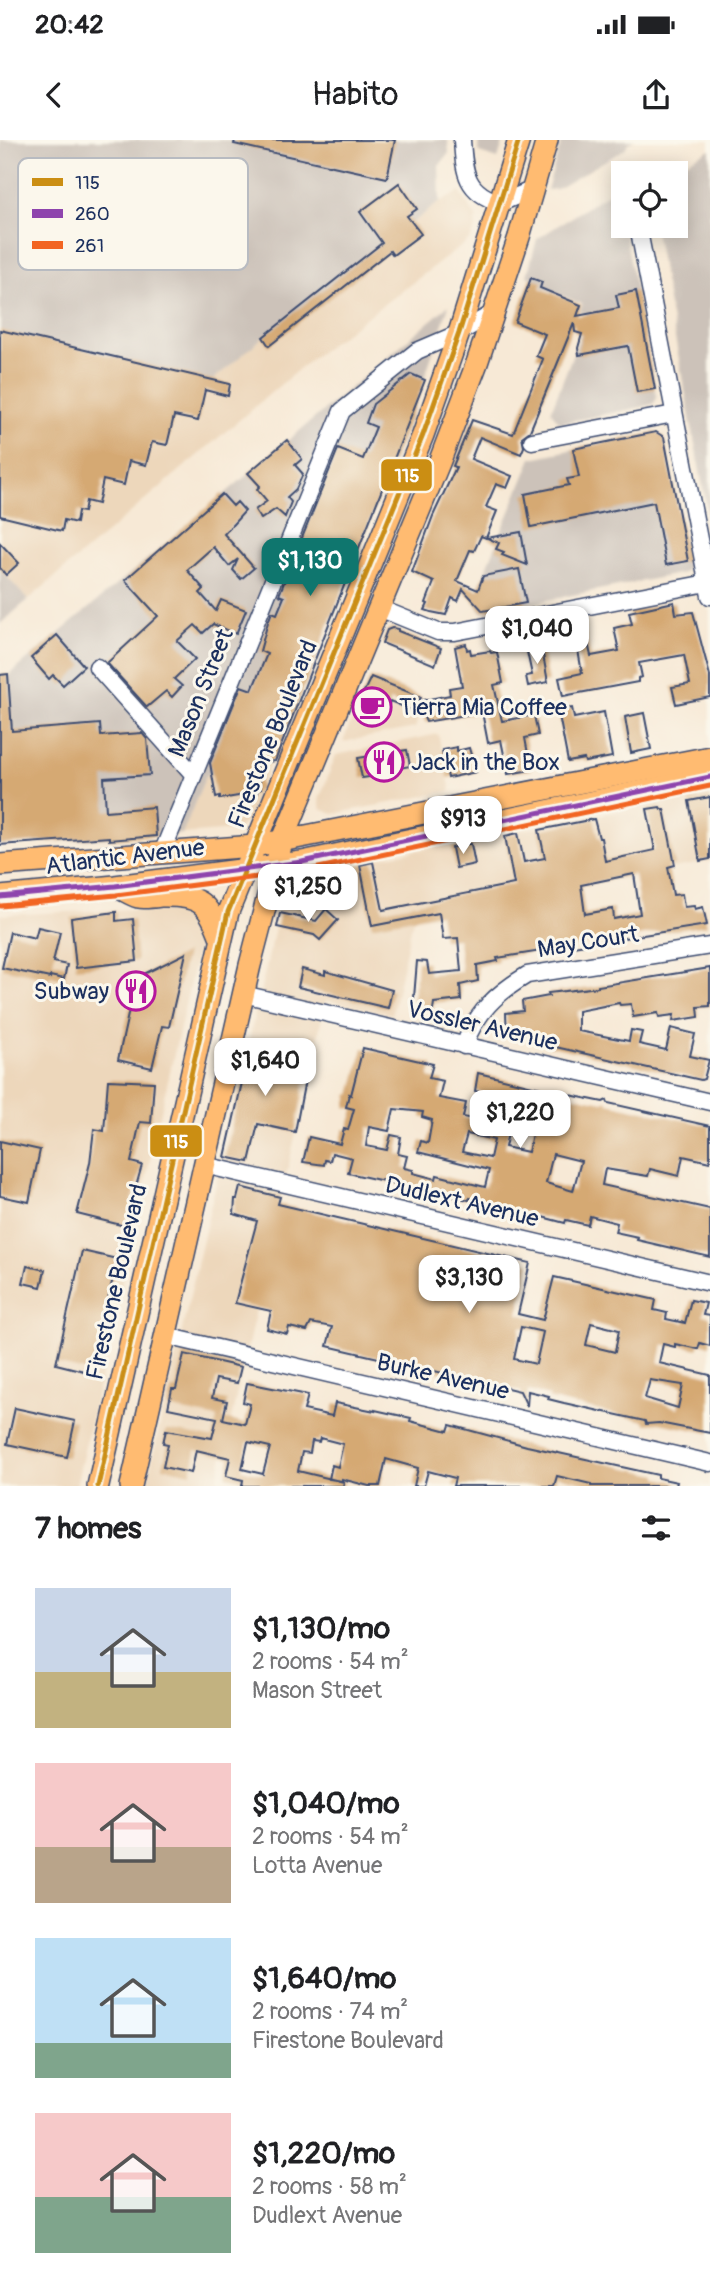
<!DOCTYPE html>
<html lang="en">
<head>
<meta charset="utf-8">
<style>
  body { margin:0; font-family:Pangolin,sans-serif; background:#f6f6f6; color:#202124; height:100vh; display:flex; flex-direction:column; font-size:26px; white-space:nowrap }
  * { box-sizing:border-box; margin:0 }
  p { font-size:23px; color:#757577 }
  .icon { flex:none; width:38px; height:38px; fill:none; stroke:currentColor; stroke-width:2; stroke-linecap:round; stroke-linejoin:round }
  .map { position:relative; height:1346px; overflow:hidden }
  .sheet { display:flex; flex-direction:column; background:#fff; flex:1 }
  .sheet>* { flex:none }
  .tools { position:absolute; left:611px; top:21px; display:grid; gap:14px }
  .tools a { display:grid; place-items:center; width:77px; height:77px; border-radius:0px; background:#fff; box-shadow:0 4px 18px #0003; font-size:35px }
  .price { position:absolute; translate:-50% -60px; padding:0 16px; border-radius:14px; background:#fff; color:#222; font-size:23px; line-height:46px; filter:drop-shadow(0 2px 4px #0008) }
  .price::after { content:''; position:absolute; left:50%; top:42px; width:21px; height:16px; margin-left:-10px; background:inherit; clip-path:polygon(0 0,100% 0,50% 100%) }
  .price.active { background:#0f766e; color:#fff }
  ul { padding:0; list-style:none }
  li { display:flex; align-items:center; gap:21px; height:175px; padding:0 35px }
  li span { display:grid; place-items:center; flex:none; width:196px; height:140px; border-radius:0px; color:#555 }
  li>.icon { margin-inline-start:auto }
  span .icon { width:84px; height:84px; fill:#fffc; stroke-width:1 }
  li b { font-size:30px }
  h2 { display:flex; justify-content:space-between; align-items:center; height:84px; padding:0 35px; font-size:30px }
  .status { display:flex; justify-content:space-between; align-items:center; height:49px; padding:0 35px; background:#fff; direction:ltr }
  .status svg { height:19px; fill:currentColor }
  header { display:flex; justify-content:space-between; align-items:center; height:91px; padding:0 35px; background:#fff; font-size:32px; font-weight:600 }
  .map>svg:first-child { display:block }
  .built { fill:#edd7bb }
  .industrial { fill:#ccc2b9 }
  .building { fill:#d5a973; fill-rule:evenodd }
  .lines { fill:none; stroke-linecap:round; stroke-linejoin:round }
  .minor-casing { stroke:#3c4b70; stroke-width:19 }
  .major-casing { stroke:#3c4b70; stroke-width:24 }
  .minor { stroke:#fff; stroke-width:16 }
  .major { stroke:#ffbb71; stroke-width:21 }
  .bus-1-casing { stroke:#fbf7ec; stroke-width:10 }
  .bus-2-casing { stroke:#fbf7ec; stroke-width:10 }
  .bus-3-casing { stroke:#fbf7ec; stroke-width:10 }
  .bus-1 { stroke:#cb8e13; stroke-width:5 }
  .bus-2 { stroke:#8e44ad; stroke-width:5 }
  .bus-3 { stroke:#f26522; stroke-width:5 }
  .labels { text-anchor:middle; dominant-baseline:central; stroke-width:6; stroke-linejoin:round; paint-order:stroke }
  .street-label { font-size:24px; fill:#1b2f5e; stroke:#fbf7ec }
  .poi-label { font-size:24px; fill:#1b2f5e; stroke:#fbf7ec; text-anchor:start }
  .key { fill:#fbf7ec; stroke:#b8bbc1; stroke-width:2 }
  .key-label { font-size:19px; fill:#1b2f5e }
  .line-badge { stroke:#fbf7ec; stroke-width:2.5 }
  .badge-label { font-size:19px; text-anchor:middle; font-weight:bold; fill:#fff }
</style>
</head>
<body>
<div class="status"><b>20:42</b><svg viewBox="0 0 49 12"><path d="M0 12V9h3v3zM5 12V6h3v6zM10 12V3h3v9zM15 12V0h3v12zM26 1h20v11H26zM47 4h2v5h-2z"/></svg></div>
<header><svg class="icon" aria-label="back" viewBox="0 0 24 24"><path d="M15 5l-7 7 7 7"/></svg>Habito<svg class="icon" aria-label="share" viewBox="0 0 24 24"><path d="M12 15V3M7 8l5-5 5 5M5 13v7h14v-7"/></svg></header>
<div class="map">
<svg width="710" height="1346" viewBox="0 0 710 1346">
  <rect width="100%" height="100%" fill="#fbf7ec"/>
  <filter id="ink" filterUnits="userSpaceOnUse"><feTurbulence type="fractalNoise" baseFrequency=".0143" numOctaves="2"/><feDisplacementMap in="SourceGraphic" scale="14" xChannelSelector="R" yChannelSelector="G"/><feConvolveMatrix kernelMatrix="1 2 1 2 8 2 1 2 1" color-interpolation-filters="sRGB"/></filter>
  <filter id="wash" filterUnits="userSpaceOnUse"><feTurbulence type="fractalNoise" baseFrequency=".00686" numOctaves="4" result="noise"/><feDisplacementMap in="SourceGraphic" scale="28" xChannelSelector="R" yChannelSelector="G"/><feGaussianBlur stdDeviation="1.57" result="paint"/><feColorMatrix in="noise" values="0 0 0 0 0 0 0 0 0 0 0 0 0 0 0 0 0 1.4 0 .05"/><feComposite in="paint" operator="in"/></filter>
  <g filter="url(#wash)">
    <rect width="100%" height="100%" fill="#f7e9d6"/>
    <g class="built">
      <path d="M460,52L477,79L475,80L476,88L471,99L313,217L28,460L0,429V190L213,240L263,197L379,105L384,104L440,62Z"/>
      <path d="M362,553L419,576L415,588L343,602Z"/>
      <path d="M438,594L451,651L333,674L321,669L319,660L336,615Z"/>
      <path d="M272,619L249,680L235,690L182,694L206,635Z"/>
      <path d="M710,653V721L413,779L392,874L326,860L216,1346H146L284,749L301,733Z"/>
      <path d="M181,767L202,791L76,1346H0V775Z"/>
    </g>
    <g class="industrial">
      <path d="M0,0H448L449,13L439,26L440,62L384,104L379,105L263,197L213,240L0,190Z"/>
      <path d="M478,0H504L498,19L479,13Z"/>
      <path d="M562,0H634L628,3L625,9L557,49L547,50Z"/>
      <path d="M710,9V384L654,86H676V33H666Z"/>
      <path d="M623,44V57L618,60L657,258L653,264L642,267L560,283L551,271L588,175L580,172L582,164L541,147L543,142L527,136L537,99Z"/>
      <path d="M449,165L410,280L275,621L272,619L206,635L182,694L0,705V543Z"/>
      <path d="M656,292L664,297L689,426L683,433L483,473L473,461L532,318Z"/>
      <path d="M0,429L28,460L0,484Z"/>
    </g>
    <g id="blocks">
      <g class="building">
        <path d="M235,0H395L387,38L234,4Z"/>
        <path d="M399,43L417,69L407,76L421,94L393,115L390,111L269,206L263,197L382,103L360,72Z"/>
        <path d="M531,138L542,142L540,148L581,165L577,176L619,168L616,155L636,151L655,249L637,252L628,206L579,215L578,208L582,194L575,192L574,183L530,291L522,297L524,307L521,314L480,297L471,319L512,336L507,348L496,344L486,367L497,371L486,398L481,396L474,411L470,410L457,441L478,450L483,436L519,429L526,463L483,471L463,449L458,461L452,458L446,475L431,472L425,470L428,464L426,463L434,442L412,432L433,376L456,327L453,326L472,280L513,294L543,219L536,216L545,194L515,182Z"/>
        <path d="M0,190L230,244L228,256L205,250L198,281L174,276L167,305L152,302L146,325L129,321L124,345L103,340L98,364L86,361L84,372L78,371L76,383L64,380L62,391L0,376Z"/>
        <path d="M411,234L425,240L275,621L256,623L261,649L257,650V653L220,659V656L216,657L210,623L241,546L252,550L267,514L260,511L268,482L272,472L277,474L284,457L279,455L338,309L363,319L376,287L366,283L373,264Z"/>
        <path d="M656,292L664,297L688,421L666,425L654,362L531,387L525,354L569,345L567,339L579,337L573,309Z"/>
        <path d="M287,300L302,319L295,325L303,334L296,349L287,357L291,362L285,377L276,369L261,379L255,370L267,361L257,349L260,346L248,333Z"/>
        <path d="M222,354L233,366L237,362L245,371L224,394L254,428L241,439L233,430L238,419L229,426L213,407L187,430L204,449L200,453L216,471L221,460L246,470L236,494L213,484L203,493L195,485L177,501L195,519L174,539L182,546L172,557L166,551L147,567L107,523L158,476L125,440Z"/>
        <path d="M521,392L527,425L502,415L504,412L496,409L499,403L487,398Z"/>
        <path d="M0,403L19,423L6,435L0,428Z"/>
        <path d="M674,462L676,474L693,472L710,536V557L676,564L672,547L690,544L684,515L639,523L642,537L638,538V542L563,556L559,538L582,533L578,510L572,511L569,498L586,494L591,516L619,511L614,488L632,484L629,472Z"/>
        <path d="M392,488L398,489V491L441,508L435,525L382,503L387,490Z"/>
        <path d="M57,495L84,526L63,545L53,535L49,539L31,518Z"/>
        <path d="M466,504L467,510L470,509L471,514L490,511L491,513L497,512L503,543L494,545L502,581L534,575L538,595L525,598L531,630L508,634L501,600L488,603L482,572L426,582L423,575L390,561L382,580L355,570L371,537L421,557L419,561L450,555L449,548L462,546L455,507Z"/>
        <path d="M541,504L548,542L528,546L526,536L532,535L526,507Z"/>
        <path d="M8,534L12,591L100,584L101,596L142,593L147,599L150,635L104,638L106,671L154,667L156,696L109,700V697L0,705V535Z"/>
        <path d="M572,568L574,578L604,572L612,617L585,622L584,619L568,622L558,570Z"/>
        <path d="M644,573L651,609L631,613L625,577Z"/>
        <path d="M457,607V611L469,608L476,632L448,638L442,610Z"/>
        <path d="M407,610L410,626L389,630V634L362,638L358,618Z"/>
        <path d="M710,657V719L700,721L689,661Z"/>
        <path d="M660,667L661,669H664L675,725L668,727L673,755L682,754L684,767L694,766L695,769L703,767L707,785L497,818L498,821L477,825L478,841L460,845L461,860L434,863L433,870L428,871L413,870L417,821L427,822L429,834L461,831L458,798L443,799L439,773L372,786L360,725L373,722L383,770L514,744L505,696L518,693L524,722L545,718L539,690L594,679L599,698H601L605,721L655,710L647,669ZM634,734L640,774L614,779L613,769L585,774L581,745Z"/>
        <path d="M465,704H471L475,724L456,728L452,708Z"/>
        <path d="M338,729L344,756L330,759L324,732Z"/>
        <path d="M326,769L338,780L320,800L314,795L277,787L280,773L316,781Z"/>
        <path d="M116,772V781L133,779L137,821L76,828L71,778Z"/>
        <path d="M38,787L60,792L53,822L67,825L64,839L50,836V838L2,828L10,792L35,798Z"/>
        <path d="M186,813L169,887L162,886L152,928L118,920L136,838Z"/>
        <path d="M710,828V866L698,867L699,877L673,881L674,875L659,877L658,873L633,877L631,864L620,865L619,863L578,871V891L629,901L631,890L642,892L639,904L666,910L671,888L695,894L690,916L709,920L704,939L701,940L529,901L531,892L507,896L506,873L523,871L522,861L549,856L548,853L598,847V846Z"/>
        <path d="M302,829L325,835V831L392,850L388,868L298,847Z"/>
        <path d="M251,903L300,914L294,938L305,940L295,992L258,984L249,1022L225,1017Z"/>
        <path d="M363,908L433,924L429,938L443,941L439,958L466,963L463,977L498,984L503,960L492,958L493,955L475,951L478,933L579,957L603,962L607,960L608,963L710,986V1022L683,1016L679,1036L650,1029L648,1036L605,1029L602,1045L710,1069V1117L637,1100L638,1097L615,1092L617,1083L590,1076L588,1085L566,1080L565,1083L470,1058L469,1060L348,1033L352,1018L332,1013L330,1021L325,1020L324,1025L303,1022L309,997L340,1004L344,989L348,990L354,969L346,967L349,954L351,955ZM394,969L423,972L422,977L432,980L428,1003L421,1001L418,1012L489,1030L485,1047L437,1035L436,1039L413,1033V1030L404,1028L407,1016L398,1014L401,997L391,995L387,1010L366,1006L369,987L389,991ZM517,977L535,981L528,1012L505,1007L508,993ZM467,994L494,1000L490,1018L462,1012ZM553,1014L581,1021L573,1051L546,1043Z"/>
        <path d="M108,940L154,942L151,983L140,982L131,1022L142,1025L125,1086L77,1074L90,1023L94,989L104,991Z"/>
        <path d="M0,1001L40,1010L29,1062L0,1056Z"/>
        <path d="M240,1047L280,1057L278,1064L530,1123L518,1174L543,1180L554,1137L656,1160L654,1170L667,1173L666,1179L685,1183L691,1160L706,1163L703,1175L710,1176V1206L700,1203L698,1209L675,1204V1207L663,1204L659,1223L710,1235V1293L659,1283L646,1284L645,1281L564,1263L548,1259L549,1256L528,1251L527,1266L520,1251L327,1206L332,1187L311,1183L307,1191L289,1187L287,1194L267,1189L271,1171L235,1163L257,1081L234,1074L235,1059H237ZM591,1183L619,1190L615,1212L586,1205ZM521,1187L543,1192L536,1224L514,1219ZM650,1240L683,1245L678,1268L645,1258Z"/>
        <path d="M82,1111L117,1119L92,1233L56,1224Z"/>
        <path d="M27,1126L45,1130L41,1147L23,1143Z"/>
        <path d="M184,1214L241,1227L237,1243L216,1239L212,1258L227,1261L223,1279L245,1284L250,1264L243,1262L247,1243L308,1255L304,1270L332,1276L335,1263L375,1271V1270L411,1278L410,1281L448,1291L450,1285L527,1306L658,1335V1338L677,1342L676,1346H591V1344L557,1336L554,1346H453L455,1338L428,1331L424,1346H414L418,1328L386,1319L380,1346H369L342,1339V1341L329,1339L332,1325L338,1327L343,1304L320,1298L319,1302L312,1301L310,1313L302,1312L298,1331L344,1342L343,1346H242L243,1340L226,1336L230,1318L196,1310L191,1333L163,1327L168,1304L163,1303L166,1290L212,1298L217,1278L168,1268L172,1249H176ZM248,1302L270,1307L263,1334L242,1329Z"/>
        <path d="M15,1268L75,1281L67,1317L7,1304Z"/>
      </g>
    </g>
  </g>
  <g filter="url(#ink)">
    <use href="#blocks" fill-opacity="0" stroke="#3c4b70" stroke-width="2"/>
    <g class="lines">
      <g class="minor-casing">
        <g id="minor">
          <path d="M462,0C464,33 466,53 501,63L533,49"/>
          <path d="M638,86L710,456"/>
          <path d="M532,301L674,274"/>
          <path d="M379,468L438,492H455L707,443"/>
          <path d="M97,527L193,634"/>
          <path d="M162,713L342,271L417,211L459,193L495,172"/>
          <path d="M243,854L710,962"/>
          <path d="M464,906C476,872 497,853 527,835L710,806"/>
          <path d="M204,1025L710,1143"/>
          <path d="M166,1196L710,1323"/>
        </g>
      </g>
      <g class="major-casing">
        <g id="major">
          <path d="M0,725L255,706L710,617"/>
          <path d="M117,747C124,750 131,755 138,757C144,758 153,757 160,756C200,755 208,762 221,798"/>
          <path d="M0,757L115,746L302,722L710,637"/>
          <path d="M98,1346L228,772L423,295L459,193L519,0"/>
          <path d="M131,1346L250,825L282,702L439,323L477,223L519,97L547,0"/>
        </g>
      </g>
      <use href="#minor" class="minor"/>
      <use href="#major" class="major"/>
      <g class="bus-1-casing">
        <path id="bus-1" d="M98,1346L228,772L423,295L459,193L519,0"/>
      </g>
      <g class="bus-2-casing">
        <path id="bus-2" d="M0,757L115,746L302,722L710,637"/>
      </g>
      <g class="bus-3-casing">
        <path id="bus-3" d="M1,766L116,755L304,731L710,646"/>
      </g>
      <use href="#bus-1" class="bus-1"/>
      <use href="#bus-2" class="bus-2"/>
      <use href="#bus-3" class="bus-3"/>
    </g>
  </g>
  <defs>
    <g id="cafe-ring" transform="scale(2.0125)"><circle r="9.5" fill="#fbf7ec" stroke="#b5179e" stroke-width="1.5"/><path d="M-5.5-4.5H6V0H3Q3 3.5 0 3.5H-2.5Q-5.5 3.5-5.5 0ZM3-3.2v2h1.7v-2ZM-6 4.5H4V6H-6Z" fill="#b5179e"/></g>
    <g id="restaurant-ring" transform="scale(2.0125)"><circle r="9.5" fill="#fbf7ec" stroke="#b5179e" stroke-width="1.5"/><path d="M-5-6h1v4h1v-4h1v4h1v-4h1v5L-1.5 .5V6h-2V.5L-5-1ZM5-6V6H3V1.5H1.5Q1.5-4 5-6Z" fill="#b5179e"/></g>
  </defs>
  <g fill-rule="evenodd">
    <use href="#cafe-ring" x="372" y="567"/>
    <use href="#restaurant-ring" x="384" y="622"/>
    <use href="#restaurant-ring" x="136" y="851"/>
  </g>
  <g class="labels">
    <g class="street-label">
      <text transform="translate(201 553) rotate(-68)">Mason Street</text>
      <text transform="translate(273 594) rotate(-68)">Firestone Boulevard</text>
      <text transform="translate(125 717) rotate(-7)">Atlantic Avenue</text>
      <text transform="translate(588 802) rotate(-9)">May Court</text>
      <text transform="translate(482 886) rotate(13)">Vossler Avenue</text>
      <text transform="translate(462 1062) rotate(13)">Dudlext Avenue</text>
      <text transform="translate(117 1142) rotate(-77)">Firestone Boulevard</text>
      <text transform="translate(443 1237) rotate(13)">Burke Avenue</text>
    </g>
    <g class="poi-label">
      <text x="399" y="567">Tierra Mia Coffee</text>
      <text x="411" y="622">Jack in the Box</text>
      <text x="109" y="851" text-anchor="end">Subway</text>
    </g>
  </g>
  <rect x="18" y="18" width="230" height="112" rx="10" class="key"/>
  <rect x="32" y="38" width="31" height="8" fill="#cb8e13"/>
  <rect x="32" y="69" width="31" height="9" fill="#8e44ad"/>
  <rect x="32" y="101" width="31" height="8" fill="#f26522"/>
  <g class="key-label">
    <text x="75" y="49">115</text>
    <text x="75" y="80">260</text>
    <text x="75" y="112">261</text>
  </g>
  <g class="line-badge">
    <rect x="380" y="318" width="53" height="34" rx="7" fill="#cb8e13"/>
    <rect x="149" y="984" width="54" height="34" rx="7" fill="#cb8e13"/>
  </g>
  <g class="badge-label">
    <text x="407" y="342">115</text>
    <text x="176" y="1008">115</text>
  </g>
</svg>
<div class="tools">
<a><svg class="icon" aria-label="locate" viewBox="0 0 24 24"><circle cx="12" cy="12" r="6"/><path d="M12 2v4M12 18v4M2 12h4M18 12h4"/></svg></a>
</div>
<b class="price active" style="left:310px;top:458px">$1,130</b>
<b class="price" style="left:537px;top:526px">$1,040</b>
<b class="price" style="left:463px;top:716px">$913</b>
<b class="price" style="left:308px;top:784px">$1,250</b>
<b class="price" style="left:265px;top:958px">$1,640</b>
<b class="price" style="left:520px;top:1010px">$1,220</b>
<b class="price" style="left:469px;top:1175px">$3,130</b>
</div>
<section class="sheet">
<h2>7 homes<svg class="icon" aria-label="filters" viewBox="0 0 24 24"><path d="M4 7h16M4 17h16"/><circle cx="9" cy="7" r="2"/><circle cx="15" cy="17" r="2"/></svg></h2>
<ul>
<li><span style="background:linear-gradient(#c9d6e8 60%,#c2b280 0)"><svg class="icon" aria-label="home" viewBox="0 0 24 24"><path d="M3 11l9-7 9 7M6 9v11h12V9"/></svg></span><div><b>$1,130/mo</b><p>2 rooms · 54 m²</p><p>Mason Street</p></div></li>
<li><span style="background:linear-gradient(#f6c9c9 60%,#b9a48a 0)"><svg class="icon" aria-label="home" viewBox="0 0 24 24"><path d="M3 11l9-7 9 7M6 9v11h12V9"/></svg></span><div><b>$1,040/mo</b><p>2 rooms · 54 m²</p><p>Lotta Avenue</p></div></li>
<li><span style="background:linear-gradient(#bfe0f5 75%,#7fa58c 0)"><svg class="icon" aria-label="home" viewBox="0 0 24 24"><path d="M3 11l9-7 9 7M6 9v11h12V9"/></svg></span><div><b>$1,640/mo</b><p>2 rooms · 74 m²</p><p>Firestone Boulevard</p></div></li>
<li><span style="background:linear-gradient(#f6c9c9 60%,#7fa58c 0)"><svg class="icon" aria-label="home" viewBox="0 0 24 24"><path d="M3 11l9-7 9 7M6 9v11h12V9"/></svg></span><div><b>$1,220/mo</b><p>2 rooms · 58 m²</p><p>Dudlext Avenue</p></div></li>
</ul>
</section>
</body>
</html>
